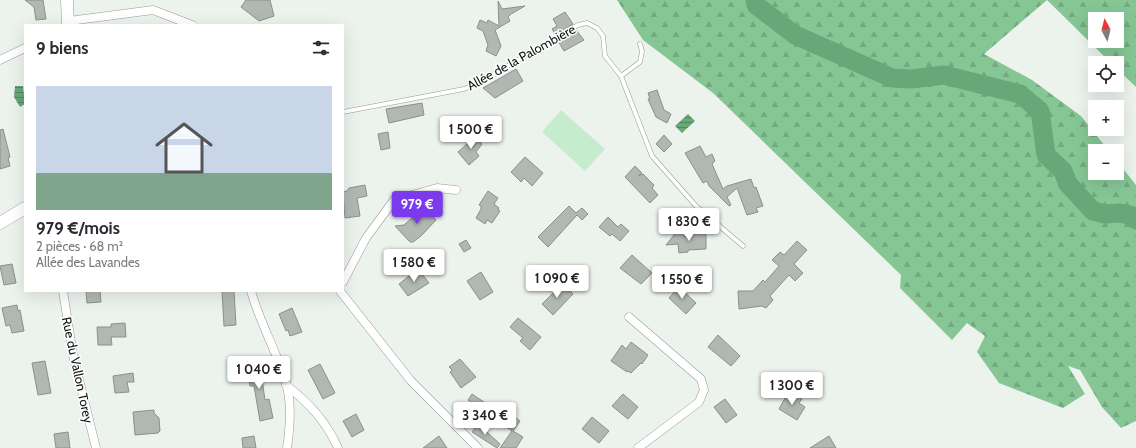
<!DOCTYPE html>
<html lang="fr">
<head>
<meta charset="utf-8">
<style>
  body { margin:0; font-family:Cabin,sans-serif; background:#f7f7f7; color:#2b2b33; height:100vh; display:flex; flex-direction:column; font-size:15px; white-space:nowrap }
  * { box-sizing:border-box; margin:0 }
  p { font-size:13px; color:#7c7c81 }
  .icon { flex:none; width:22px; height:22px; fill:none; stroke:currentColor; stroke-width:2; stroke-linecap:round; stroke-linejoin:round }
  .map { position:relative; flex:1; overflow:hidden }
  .sheet { position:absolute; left:24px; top:24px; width:320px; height:268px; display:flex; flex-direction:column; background:#fff; border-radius:0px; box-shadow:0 4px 16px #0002 }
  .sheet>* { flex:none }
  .needle { width:26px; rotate:353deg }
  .buttons { position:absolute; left:1088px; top:12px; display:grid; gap:8px }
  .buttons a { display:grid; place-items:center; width:36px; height:36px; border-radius:0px; background:#fff; box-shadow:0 4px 16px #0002; font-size:20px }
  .price { position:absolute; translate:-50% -34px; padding:0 9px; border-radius:4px; background:#fff; color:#222; font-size:13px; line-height:26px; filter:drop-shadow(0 1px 2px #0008) }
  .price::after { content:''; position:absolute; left:50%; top:24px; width:12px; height:9px; margin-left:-6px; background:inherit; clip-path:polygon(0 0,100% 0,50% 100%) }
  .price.active { background:#7c3aed; color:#fff }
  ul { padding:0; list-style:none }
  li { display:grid; align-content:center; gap:8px; height:212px; padding:0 12px }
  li+li { border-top:1px solid #e1e1e2 }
  li span { display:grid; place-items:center; height:124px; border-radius:0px; color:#555 }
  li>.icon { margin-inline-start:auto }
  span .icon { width:72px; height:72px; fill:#fffc; stroke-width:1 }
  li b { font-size:17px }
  h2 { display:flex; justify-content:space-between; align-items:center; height:48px; padding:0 12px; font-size:17px }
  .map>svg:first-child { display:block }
  .forest { fill:url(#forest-firs); fill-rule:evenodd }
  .pitch { fill:#c5edcd }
  .water { fill:url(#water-rules) }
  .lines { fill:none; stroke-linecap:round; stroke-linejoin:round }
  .river { stroke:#68a778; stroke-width:19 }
  .building { fill:#b1b8b2; stroke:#8a908b }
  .lane-casing { stroke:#959c97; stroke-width:5 }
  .street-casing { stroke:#959c97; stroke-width:9 }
  .secondary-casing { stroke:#959c97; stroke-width:13 }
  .lane { stroke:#fff; stroke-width:4 }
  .street { stroke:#fff; stroke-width:8 }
  .secondary { stroke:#fff; stroke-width:12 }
  .labels { text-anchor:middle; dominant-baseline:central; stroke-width:3; stroke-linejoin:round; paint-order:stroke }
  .street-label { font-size:13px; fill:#151715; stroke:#fdfffe }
</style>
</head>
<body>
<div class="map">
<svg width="1136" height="448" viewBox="0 0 1136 448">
  <defs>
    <pattern id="forest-firs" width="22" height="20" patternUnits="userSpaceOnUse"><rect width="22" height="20" fill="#86c695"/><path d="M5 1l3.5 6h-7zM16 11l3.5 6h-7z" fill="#73a980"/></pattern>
    <pattern id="water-rules" width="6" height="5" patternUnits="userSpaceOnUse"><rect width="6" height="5" fill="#68a778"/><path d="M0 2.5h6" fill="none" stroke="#548761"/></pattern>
  </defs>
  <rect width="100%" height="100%" fill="#ecf3ed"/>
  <path class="forest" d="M617,0H1136V87L1117,69V63H1111L1047,0L984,54L1032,80L1081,116L1109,151H1095V173H1117V161L1136,185V421L1121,428L1102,407L1080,370L1068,366L1085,394L1063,408L999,383L977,352L985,336L967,323L952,340L900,288L901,275L713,93L643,40ZM1095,19H1117V41H1095Z"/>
  <path class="pitch" d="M561,110L605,149L585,171L542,132Z"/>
  <g class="water">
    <path d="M15,86H23L25,104L20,107L14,97Z"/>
    <path d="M688,114L695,121L682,133L675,126Z"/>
  </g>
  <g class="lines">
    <path class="river" d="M755,0L756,5L795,35L892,78L911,79L944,75L1020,94L1040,111L1046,155L1063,171L1068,184L1093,211L1105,214L1120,213L1133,216L1136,220"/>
  </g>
  <g class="building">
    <path d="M25,0H43L46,19L36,20L34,7Z"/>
    <path d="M246,0H270L274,16L259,21L241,7Z"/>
    <path d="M498,1L502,9L525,6L511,14L508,17L510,21L495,30L501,46L496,56L486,51L488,45L483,31L477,28L480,20L487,23L488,20L499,26Z"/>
    <path d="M565,12L573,24L555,34L552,29L557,26L553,19Z"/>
    <path d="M576,30L584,40L564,51L558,41Z"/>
    <path d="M516,69L523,81L495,98L483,88Z"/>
    <path d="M657,90L664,110L671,114L667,123L656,117L648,99H650L648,93Z"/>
    <path d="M422,103L424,115L389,123L386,109Z"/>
    <path d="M3,129L10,157L8,158L10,166L0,169V130Z"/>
    <path d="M388,132L390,148L381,150L378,134Z"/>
    <path d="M480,132L479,141L482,144L476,152L479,156L469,165L458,152Z"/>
    <path d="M664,135L672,144L664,152L656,144Z"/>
    <path d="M700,146L706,157L712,154L715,161L712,164L723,189L727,186L751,179L754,188L756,187L763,206L756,208L758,212L747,215L737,188L727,197L731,205L729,206L709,186L707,181L703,183L685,153Z"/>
    <path d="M525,157L543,173L532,186L524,178L521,182L511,172Z"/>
    <path d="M635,166L642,173L638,176L643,174L654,185L652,188L658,195L650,203L625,177Z"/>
    <path d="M365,185L367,196L357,198L360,216L345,218L343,192L347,191L349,188Z"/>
    <path d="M488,191L498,198L494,204L499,208L498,210L500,211L492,223L487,220L485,224L476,218L481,209V206L479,205Z"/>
    <path d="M423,205L436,220L421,236L413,242H410L395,226L404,225L412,218L411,216Z"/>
    <path d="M569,206L576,213L582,208L588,214L582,220L577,215L548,247L538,237Z"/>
    <path d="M608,217L618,227L621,224L629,231L620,241L612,234L610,236L599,227Z"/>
    <path d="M678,230L685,237L692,236L695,233L703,232L706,235V249L688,250V252L679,253L678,244L666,245Z"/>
    <path d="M466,240L471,248L464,252L459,244Z"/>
    <path d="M797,241L807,250L794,264L803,273L795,281L789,275L770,296L773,300L766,308L762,306L739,309L738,291H753L763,280L765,282L779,266L772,260L780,252L784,255Z"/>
    <path d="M632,255L652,273L641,284L620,268Z"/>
    <path d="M12,264L16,283L4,285L0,266Z"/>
    <path d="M418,269L429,283L408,296L399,284Z"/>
    <path d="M481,272L493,292L480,300L467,281Z"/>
    <path d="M562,284L573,294L553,315L542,304Z"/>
    <path d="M679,287L696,303L686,314L669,298Z"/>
    <path d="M86,291H100L101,302L87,303Z"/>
    <path d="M222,291H234L236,325L224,326Z"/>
    <path d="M17,305L18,311L20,310L24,331L12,333L10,325L6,326L2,308Z"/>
    <path d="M292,308L302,332L290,336L288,330L286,331L279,314Z"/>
    <path d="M518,318L541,337L530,350L520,341L523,338L510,327Z"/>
    <path d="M125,323L126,337H111L112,345H98L97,327H111V324Z"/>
    <path d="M718,335L740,356L731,366L708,347Z"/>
    <path d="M631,342L648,355L642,364L641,363L631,373L628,371L627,372L611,361L622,345L626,349Z"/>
    <path d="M259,359L265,400L269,399L273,418L260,421L254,386H250L247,361Z"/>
    <path d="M460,359L476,377L461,388L450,372L452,370L449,367Z"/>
    <path d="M45,361L51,393L38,395L32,363Z"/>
    <path d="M320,364L335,393L323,399L308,370Z"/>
    <path d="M133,373L134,382H127L129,392L115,393L113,376Z"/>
    <path d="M789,391L802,399L799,403L805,407L797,420L779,409Z"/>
    <path d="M472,394L503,415L506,411L520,421L513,431L523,437L516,448H500L512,431L468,400Z"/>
    <path d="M623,394L638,407L628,419L612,406Z"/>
    <path d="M725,399L737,415L726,423L714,407Z"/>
    <path d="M154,410V413L159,418L160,431L158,433L135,435L133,412Z"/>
    <path d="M356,414L364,430L352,437L343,421Z"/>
    <path d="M592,417L609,431L599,443L582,429Z"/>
    <path d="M478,424L500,444L497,448L472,432Z"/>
    <path d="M68,432L70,448H56L54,434Z"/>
    <path d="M254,436L256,448H243L242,438Z"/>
    <path d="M439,436L447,448H423Z"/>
    <path d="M829,436L836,448H810Z"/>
  </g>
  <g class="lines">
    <g class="lane-casing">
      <g id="lane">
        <path d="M621,76L640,62L642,51L640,44"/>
        <path d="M343,112L464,89L482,81L578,25L587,23L597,28L603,36L605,56L621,76L652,156L696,206L743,246"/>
      </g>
    </g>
    <g class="street-casing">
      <g id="street">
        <path d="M69,21L153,10L192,25"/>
        <path d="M0,60L25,48"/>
        <path d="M343,282L366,238L394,200L437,188L456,190"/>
        <path d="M63,291L73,355L96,448"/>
        <path d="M251,291C260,323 277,352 286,383C292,403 290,428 287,448"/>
        <path d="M340,291L411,381L478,448"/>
        <path d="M629,317L701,379L704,390L699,402L638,448"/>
        <path d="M286,385C309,403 326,421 338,448"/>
      </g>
    </g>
    <g class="secondary-casing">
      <g id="secondary">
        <path d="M67,0L68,25"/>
        <path d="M0,223L25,208"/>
      </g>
    </g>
    <use href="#lane" class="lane"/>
    <use href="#street" class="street"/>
    <use href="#secondary" class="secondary"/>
  </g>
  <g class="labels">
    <g class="street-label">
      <text transform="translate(521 57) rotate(-29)">Allée de la Palombière</text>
      <text transform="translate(78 370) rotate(78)">Rue du Vallon Torey</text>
    </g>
  </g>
</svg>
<div class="buttons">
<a><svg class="needle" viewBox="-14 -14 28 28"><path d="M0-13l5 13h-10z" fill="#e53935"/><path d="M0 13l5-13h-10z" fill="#7c7c81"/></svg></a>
<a><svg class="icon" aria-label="locate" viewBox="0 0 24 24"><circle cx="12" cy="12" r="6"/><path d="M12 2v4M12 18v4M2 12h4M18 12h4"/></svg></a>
<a>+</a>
<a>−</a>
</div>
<b class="price" style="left:471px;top:150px">1 500 €</b>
<b class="price active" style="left:417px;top:225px">979 €</b>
<b class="price" style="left:689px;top:242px">1 830 €</b>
<b class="price" style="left:414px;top:283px">1 580 €</b>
<b class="price" style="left:557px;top:299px">1 090 €</b>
<b class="price" style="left:682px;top:300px">1 550 €</b>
<b class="price" style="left:259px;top:390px">1 040 €</b>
<b class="price" style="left:792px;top:406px">1 300 €</b>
<b class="price" style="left:485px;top:436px">3 340 €</b>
<section class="sheet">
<h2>9 biens<svg class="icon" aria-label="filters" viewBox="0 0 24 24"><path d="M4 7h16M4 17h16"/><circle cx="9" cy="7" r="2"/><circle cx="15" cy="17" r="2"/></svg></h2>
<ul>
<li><span style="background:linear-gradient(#c9d6e8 70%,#7fa58c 0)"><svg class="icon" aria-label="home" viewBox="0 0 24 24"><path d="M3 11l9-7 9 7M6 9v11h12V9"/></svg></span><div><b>979 €/mois</b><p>2 pièces · 68 m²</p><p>Allée des Lavandes</p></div></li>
</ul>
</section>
</div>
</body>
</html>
